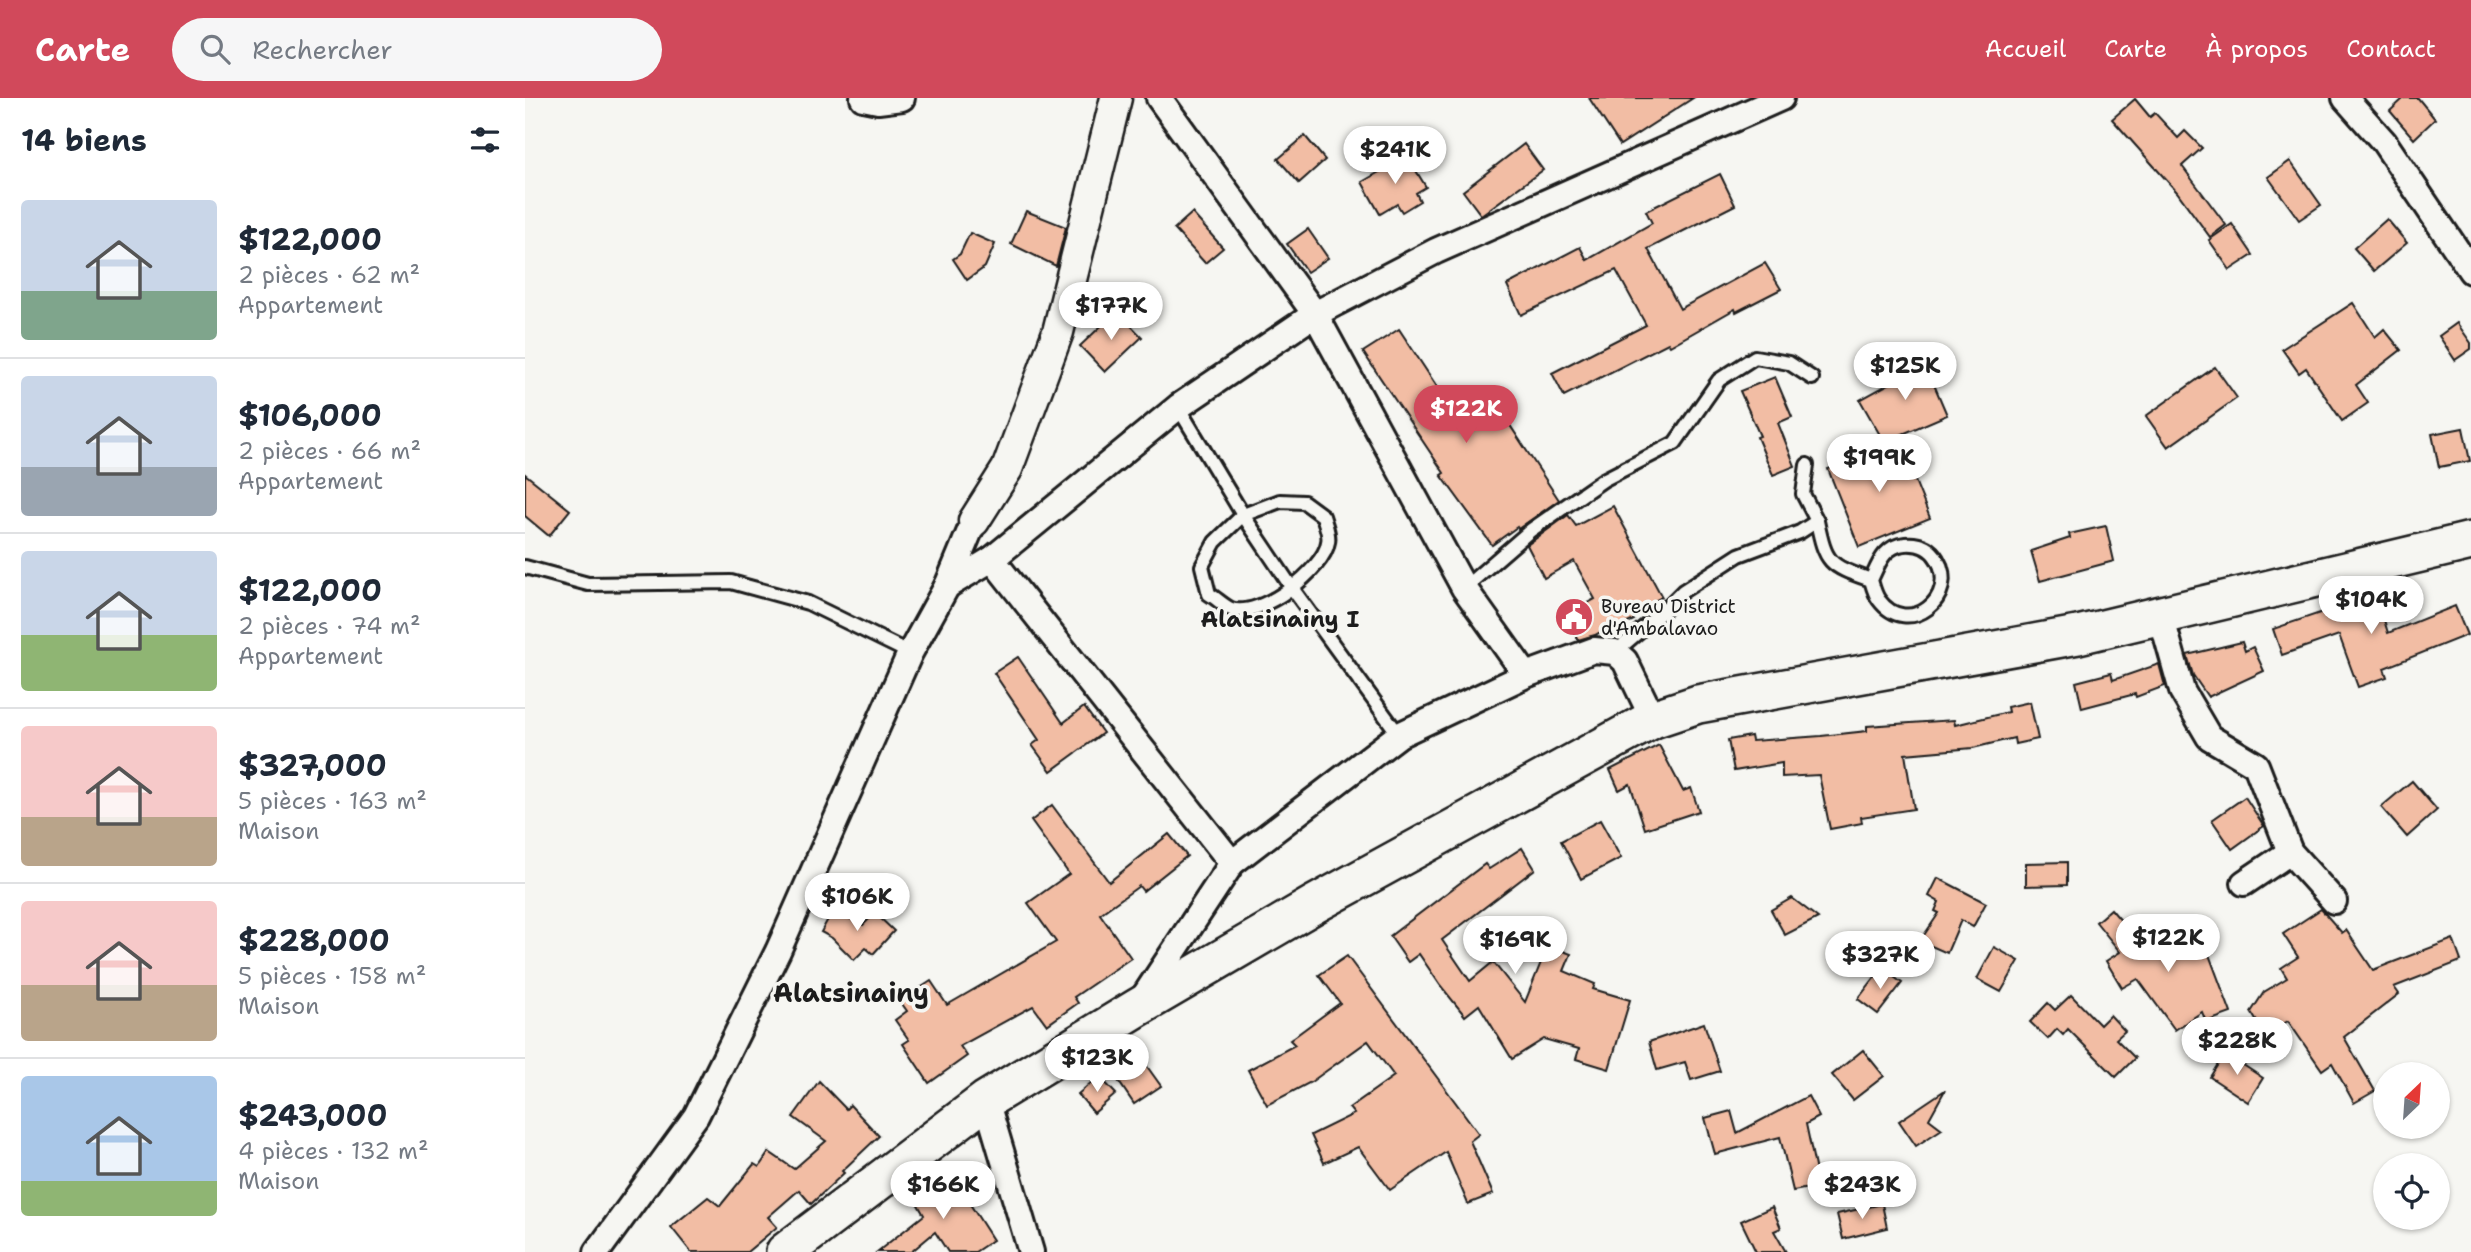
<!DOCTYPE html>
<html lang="fr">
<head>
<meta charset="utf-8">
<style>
  body { margin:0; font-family:"Shantell Sans",sans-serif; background:#f6f6f7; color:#1f2937; height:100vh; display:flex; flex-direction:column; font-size:26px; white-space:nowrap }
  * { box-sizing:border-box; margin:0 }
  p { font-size:23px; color:#747a83 }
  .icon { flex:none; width:38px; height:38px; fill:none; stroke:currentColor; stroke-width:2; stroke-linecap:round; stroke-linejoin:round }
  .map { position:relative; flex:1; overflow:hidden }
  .panel { display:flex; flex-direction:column; background:#fff; width:525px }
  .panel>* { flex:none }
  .needle { width:46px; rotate:25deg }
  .buttons { position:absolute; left:1848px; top:964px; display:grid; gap:14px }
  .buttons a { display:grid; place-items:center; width:77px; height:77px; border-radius:50%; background:#fff; box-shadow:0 2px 5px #0004; font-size:35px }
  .price { position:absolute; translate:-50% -60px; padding:0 16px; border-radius:24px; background:#fff; color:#222; font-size:23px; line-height:46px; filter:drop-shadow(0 2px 4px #0008) }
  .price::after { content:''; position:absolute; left:50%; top:42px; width:21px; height:16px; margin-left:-10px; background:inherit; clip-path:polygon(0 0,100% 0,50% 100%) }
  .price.on { background:#d1495b; color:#fff }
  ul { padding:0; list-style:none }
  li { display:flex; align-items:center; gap:21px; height:175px; padding:0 21px }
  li+li { border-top:2px solid #e0e1e3 }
  li span { display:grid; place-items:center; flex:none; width:196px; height:140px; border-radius:7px; color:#555 }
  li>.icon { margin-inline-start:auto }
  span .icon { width:84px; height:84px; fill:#fffc; stroke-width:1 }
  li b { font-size:30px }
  h2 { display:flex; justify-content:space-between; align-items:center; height:84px; padding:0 21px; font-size:30px }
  header { display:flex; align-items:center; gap:42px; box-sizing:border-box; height:98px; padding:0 35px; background:#d1495b; color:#fff }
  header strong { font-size:33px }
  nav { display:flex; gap:38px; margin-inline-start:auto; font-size:24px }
  .search { width:490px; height:63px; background:#f6f6f7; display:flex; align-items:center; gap:18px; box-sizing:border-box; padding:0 24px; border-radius:38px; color:#747a83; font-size:26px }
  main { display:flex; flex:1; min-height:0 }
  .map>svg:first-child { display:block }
  .building { fill:#f2bda4; stroke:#1c1c1c; stroke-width:2 }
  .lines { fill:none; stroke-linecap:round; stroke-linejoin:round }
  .service-casing { stroke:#1c1c1c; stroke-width:18 }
  .minor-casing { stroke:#1c1c1c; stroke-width:30 }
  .tertiary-casing { stroke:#1c1c1c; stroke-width:35 }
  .primary-casing { stroke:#1c1c1c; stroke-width:42 }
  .service { stroke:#f6f6f2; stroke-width:12 }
  .minor { stroke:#f6f6f2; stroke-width:24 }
  .tertiary { stroke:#f6f6f2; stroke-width:30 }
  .primary { stroke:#f6f6f2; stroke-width:37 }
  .labels { text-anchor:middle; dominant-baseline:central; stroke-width:7; stroke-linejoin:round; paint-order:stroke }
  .poi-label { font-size:19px; fill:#1c1c1c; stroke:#f6f6f2; text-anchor:start }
  .quarter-label { font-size:23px; font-weight:bold; fill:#1c1c1c; stroke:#f6f6f2 }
  .district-label { font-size:26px; font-weight:bold; fill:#1c1c1c; stroke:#f6f6f2 }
</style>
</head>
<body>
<header>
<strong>Carte</strong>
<div class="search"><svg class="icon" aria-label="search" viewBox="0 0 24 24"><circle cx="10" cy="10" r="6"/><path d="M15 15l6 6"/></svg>Rechercher</div>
<nav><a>Accueil</a><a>Carte</a><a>À propos</a><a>Contact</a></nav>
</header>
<main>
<section class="panel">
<h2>14 biens<svg class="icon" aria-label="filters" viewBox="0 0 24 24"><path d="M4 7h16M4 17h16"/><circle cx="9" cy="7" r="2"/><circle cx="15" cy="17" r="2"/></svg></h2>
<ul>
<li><span style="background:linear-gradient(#c9d6e8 65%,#7fa58c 0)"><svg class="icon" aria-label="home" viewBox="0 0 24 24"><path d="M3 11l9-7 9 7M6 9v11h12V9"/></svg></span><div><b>$122,000</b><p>2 pièces · 62 m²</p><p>Appartement</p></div></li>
<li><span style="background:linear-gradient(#c9d6e8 65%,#9aa5b1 0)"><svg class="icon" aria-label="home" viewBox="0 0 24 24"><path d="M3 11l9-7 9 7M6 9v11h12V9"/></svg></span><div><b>$106,000</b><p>2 pièces · 66 m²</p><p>Appartement</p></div></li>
<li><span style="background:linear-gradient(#c9d6e8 60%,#8fb573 0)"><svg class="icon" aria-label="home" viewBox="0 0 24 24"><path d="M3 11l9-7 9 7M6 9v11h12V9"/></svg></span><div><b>$122,000</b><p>2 pièces · 74 m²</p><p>Appartement</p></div></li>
<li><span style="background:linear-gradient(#f6c9c9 65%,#b9a48a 0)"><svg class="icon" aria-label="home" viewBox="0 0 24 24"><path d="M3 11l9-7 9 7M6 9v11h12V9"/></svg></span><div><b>$327,000</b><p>5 pièces · 163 m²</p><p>Maison</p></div></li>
<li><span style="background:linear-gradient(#f6c9c9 60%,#b9a48a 0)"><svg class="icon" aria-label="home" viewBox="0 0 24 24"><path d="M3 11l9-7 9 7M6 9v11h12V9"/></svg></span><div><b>$228,000</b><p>5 pièces · 158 m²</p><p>Maison</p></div></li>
<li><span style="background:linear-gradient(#a9c7e8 75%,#8fb573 0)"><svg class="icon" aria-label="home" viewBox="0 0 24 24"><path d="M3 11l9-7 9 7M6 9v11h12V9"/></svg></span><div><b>$243,000</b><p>4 pièces · 132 m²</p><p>Maison</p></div></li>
</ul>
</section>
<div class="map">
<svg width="1946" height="1154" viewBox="0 0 1946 1154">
  <rect width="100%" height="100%" fill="#f6f6f2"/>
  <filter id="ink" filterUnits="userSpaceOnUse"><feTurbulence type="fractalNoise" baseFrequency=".0143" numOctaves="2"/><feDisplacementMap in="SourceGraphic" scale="14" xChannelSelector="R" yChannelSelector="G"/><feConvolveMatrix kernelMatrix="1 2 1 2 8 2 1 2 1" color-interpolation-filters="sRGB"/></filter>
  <g filter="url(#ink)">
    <g class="building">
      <path d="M1064,0H1168L1095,47Z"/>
      <path d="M1879,0H1893L1910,21L1889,41L1865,13Z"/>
      <path d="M1610,1L1625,19L1630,15L1653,40L1660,33L1677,50L1657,68L1701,127L1685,139L1652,94L1587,21Z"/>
      <path d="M780,38L800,62L774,85L753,61Z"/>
      <path d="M999,46L1018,72L956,117L938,93Z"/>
      <path d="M882,58L901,89L891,95L895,103L877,114L872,106L855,116L837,84Z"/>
      <path d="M1765,63L1796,107L1774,122L1743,79Z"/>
      <path d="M1195,76L1210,107L1123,151L1155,211L1240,165L1256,191L1211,214L1210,211L1145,248L1143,245L1039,298L1027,275L1121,227L1091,172L996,217L982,187L1055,149L1062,162L1127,125L1121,113Z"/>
      <path d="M501,113L541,129L531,168L486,146Z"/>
      <path d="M667,115L698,150L680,165L649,131Z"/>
      <path d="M1862,121L1882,145L1849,173L1829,150Z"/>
      <path d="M1707,126L1728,157L1705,172L1684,142Z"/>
      <path d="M783,131L803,160L782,174L762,146Z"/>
      <path d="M445,135L470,146L460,169L442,182L428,161L435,156Z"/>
      <path d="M1828,205L1850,239L1859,231L1876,252L1831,287L1843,305L1817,323L1781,270L1774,275L1757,251Z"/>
      <path d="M592,213L617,239L580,274L555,248Z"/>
      <path d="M1932,225L1946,245V251L1930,262L1914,238Z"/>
      <path d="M874,231L936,325L969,303L1034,402L993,431L992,429L967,447L916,377L919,375L838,254Z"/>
      <path d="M1396,256L1422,317L1359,344L1335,302L1380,277L1374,265Z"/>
      <path d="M1690,269L1712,300L1643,349L1621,318Z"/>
      <path d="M1250,279L1267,319L1253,325L1270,368L1248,377L1232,339L1235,338L1215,293Z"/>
      <path d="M1938,330L1945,363L1914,369L1907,336Z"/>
      <path d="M1374,343L1405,420L1334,449L1303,371Z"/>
      <path d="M0,376L45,412L24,438L0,418Z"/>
      <path d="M1088,408L1137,499L1106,516L1109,522L1090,531L1088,527L1070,537L1053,542L1040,517L1070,501L1049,463L1019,480L1002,447L1043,417L1051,428Z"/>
      <path d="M1581,428L1589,463L1515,483L1506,453L1545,440L1544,436Z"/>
      <path d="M1851,496L1863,535L1930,508L1942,537L1859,570L1862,579L1833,589L1814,537L1757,557L1748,531Z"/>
      <path d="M1717,544L1720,553L1728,549L1739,573L1683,599L1668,577L1662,557Z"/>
      <path d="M493,559L538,625L559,609L578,635L526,673L507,647L514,642L469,575Z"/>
      <path d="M1634,566L1640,588L1611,599L1610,596L1557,610L1551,584L1586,575L1588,582Z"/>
      <path d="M1505,604L1513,641L1490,646L1489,640L1448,650L1380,656L1389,711L1336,719L1337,725L1305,731L1294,677L1257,679V665L1209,673L1203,642L1226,638L1227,643L1296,638L1342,633V628L1429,622L1430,627L1483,614L1482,609Z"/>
      <path d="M1134,647L1158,693L1166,690L1174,713L1120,731L1105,686L1094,692L1085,672Z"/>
      <path d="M1887,683L1912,712L1882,739L1856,709Z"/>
      <path d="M1720,699L1739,728L1707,751L1687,722Z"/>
      <path d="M527,707L584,784L644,736L662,758L618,793L614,788L575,816L606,860L549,899L553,905L522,927L508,908L435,948L442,958L404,985L378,946L384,942L370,922L382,913L375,903L406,883L422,907L531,844L503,805L544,776L506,723Z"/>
      <path d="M1075,722L1096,760L1056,781L1036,743Z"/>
      <path d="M997,750L1010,771L917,842L945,883L968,864L1000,904L1023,847L1046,856L1039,873L1070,886L1068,891L1105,902L1084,971L1051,961L1054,951L1019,941L987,961L954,907L940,918L915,887L894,856L883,864L865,838L960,766L964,771Z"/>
      <path d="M1542,764V787L1501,788V765Z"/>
      <path d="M1413,780L1461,805L1448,829L1436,822L1422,855L1395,843L1414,815L1410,813L1414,804L1404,798Z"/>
      <path d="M1267,800L1293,820L1260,837L1246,812Z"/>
      <path d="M1586,811L1622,853L1629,849L1632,854L1677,838L1706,915L1681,924L1677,914L1650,932L1613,881L1597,890L1581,863L1595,854L1571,824Z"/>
      <path d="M1796,811L1817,835L1821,832L1848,872L1928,841L1936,863L1869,889L1874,896L1819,939L1850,993L1829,1005L1807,965L1797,972L1763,923L1740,937L1726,914L1739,894L1762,880L1756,870L1773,859L1758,836Z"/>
      <path d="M308,812L338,827L350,815L369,833L348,856L341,850L329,862L307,840L296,834Z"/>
      <path d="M1469,849L1494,863L1476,894L1452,881Z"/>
      <path d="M822,858L954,1036L945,1043L968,1096L943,1106L921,1054L865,1092L833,1049L799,1065L786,1037L829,1016L824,1010L869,978L843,943L786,984L742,1007L723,972L770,947L765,942L815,905L794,877Z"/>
      <path d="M1357,870L1377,885L1353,916L1333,901Z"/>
      <path d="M1546,897L1575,927L1585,917L1600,933L1591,941L1610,960L1591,979L1543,931L1538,937L1532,931L1523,941L1505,924L1523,905L1530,912Z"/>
      <path d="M1179,925L1195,973L1166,982L1160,964L1132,972L1124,944Z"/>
      <path d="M1338,952L1359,978L1328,1002L1307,977Z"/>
      <path d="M1700,955L1738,980L1723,1004L1685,979Z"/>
      <path d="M616,960L636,988L609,1006L590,978Z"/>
      <path d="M574,978L591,996L569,1015L553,996Z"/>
      <path d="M294,983L321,1011L325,1007L354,1038L317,1073L319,1075L286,1106L274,1092L243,1119L252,1129L222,1154H166L146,1129L183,1099L195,1108L229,1066L234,1069L244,1054L269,1071L301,1043L268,1019Z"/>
      <path d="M1420,992L1404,1021L1417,1031L1391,1048L1374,1023Z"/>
      <path d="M1283,998L1294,1019L1281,1026L1294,1088L1268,1093L1255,1039L1190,1056L1180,1020L1206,1013L1212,1035Z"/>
      <path d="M425,1075L468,1142L450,1154H423L410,1134L386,1154H352L399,1117L388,1098Z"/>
      <path d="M1357,1106L1362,1130L1318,1141L1312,1116Z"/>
      <path d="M1247,1109L1256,1130L1249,1133L1261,1154H1231L1216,1123Z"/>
    </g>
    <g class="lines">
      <g class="service-casing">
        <g id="service">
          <path d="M653,309L718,417L767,490L874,637"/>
          <path d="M755,403L779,404L798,418C800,425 805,437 803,444C799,472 735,521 706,511C699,508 691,500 684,496L677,468L690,444L718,417Z"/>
          <path d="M1292,423C1301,467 1304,467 1346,482C1348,489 1350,497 1354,502C1383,541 1435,499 1412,461C1405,449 1393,445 1380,446C1359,448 1354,465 1346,482"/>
          <path d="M0,469L63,486L206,484L283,505L385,555"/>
          <path d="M939,490L1006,432L1078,382L1150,345L1194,282L1230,259L1264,265L1287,280"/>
          <path d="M1090,554L1137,514L1158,493L1214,457L1275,434L1292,423L1278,396L1282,367"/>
        </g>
      </g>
      <g class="minor-casing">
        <g id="minor">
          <path d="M338,0L353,3L377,0"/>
          <path d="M634,0L790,216L939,490L1001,577"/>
          <path d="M1820,0L1859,44L1946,173"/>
          <path d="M467,461L707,765"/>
          <path d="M422,488L467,461L653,309L790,216L911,153L1256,0"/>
          <path d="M1636,518L1657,593L1684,639L1731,667L1765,754L1809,803"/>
          <path d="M1719,785L1765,754"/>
          <path d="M616,903L707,765L874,637L1001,577L1069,552L1090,554L1100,563L1128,621"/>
          <path d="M461,1002L506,1154"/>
          <path d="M72,1154L171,1018L253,853L385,555L422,488L449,423"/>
        </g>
      </g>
      <g class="tertiary-casing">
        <path id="tertiary" d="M449,423L482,371L533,234L591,0"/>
      </g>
      <g class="primary-casing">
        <path id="primary" d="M260,1154L461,1002L612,910L790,806L1128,621L1173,606L1553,537L1946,443"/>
      </g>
      <use href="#service" class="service"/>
      <use href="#minor" class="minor"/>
      <use href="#tertiary" class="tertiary"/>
      <use href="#primary" class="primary"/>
    </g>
  </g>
  <defs>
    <g id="civic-disc" transform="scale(2.0125)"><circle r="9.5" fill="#d1495b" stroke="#f6f6f2"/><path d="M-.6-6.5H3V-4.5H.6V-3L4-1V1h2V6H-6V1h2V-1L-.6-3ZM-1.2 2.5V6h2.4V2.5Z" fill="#fff"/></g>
  </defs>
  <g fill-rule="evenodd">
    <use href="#civic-disc" x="1049" y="519"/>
  </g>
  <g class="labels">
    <g class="poi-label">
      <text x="1076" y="508">Bureau District<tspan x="1076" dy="22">d'Ambalavao</tspan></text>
    </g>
    <g class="quarter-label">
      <text x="755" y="521">Alatsinainy I</text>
    </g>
    <g class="district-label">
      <text x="326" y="894">Alatsinainy</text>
    </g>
  </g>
</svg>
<div class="buttons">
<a><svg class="needle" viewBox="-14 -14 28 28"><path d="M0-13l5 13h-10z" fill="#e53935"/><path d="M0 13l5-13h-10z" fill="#747a83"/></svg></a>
<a><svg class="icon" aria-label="locate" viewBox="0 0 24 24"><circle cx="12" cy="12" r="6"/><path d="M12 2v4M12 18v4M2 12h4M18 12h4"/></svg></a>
</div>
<b class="price" style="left:870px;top:88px">$241K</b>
<b class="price" style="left:586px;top:244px">$177K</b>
<b class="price" style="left:1380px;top:304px">$125K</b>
<b class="price on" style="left:941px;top:347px">$122K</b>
<b class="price" style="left:1354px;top:396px">$199K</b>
<b class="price" style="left:1846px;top:538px">$104K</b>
<b class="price" style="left:332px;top:835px">$106K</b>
<b class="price" style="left:1643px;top:876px">$122K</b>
<b class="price" style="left:990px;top:878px">$169K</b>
<b class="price" style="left:1355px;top:893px">$327K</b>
<b class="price" style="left:1712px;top:979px">$228K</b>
<b class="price" style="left:572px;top:996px">$123K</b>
<b class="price" style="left:418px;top:1123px">$166K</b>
<b class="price" style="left:1337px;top:1123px">$243K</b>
</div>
</main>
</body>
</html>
